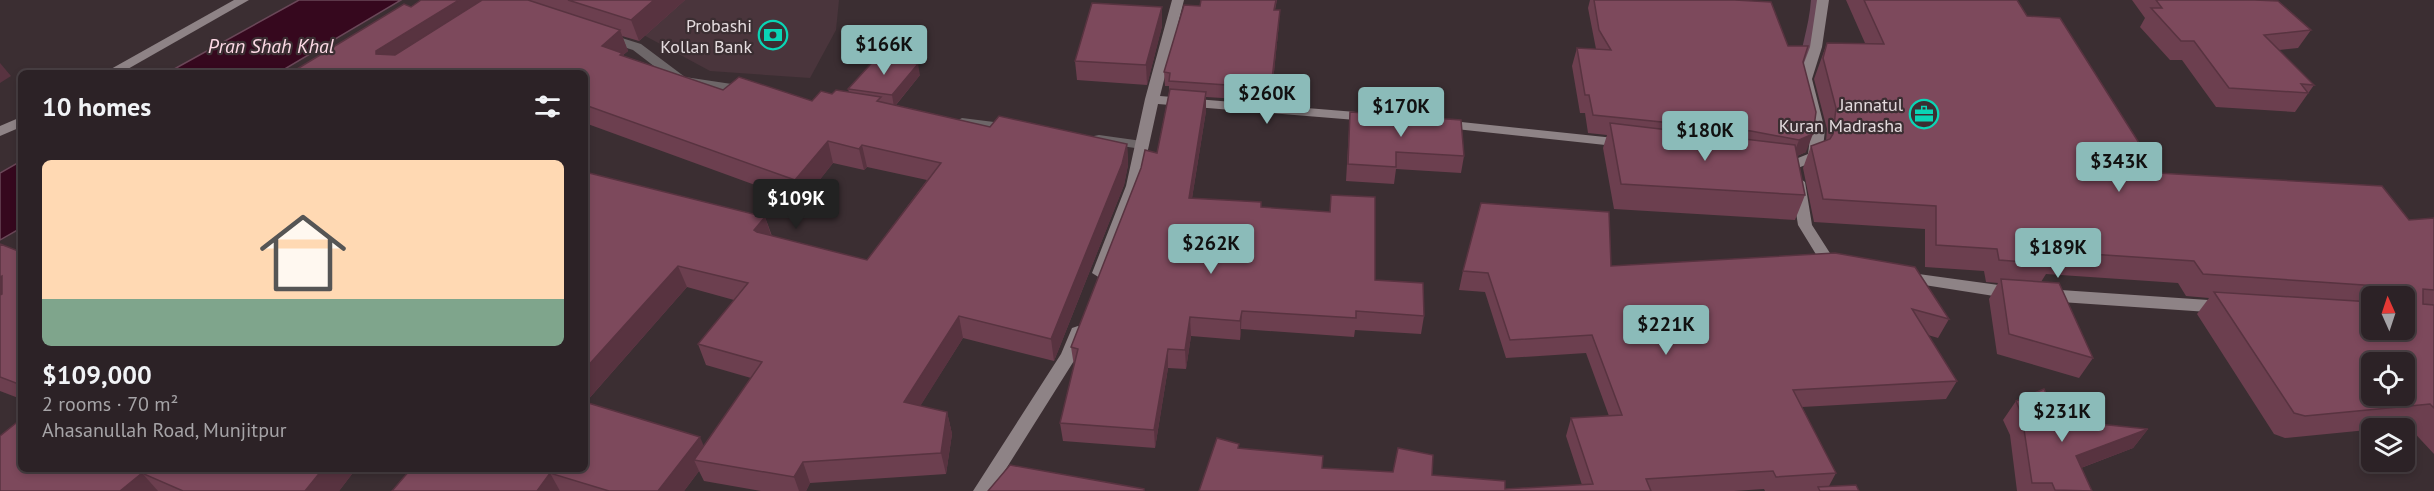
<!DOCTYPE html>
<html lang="en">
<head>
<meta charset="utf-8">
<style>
  body { margin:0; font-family:"PT Sans",sans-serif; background:#342a2e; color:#f1f3f6; height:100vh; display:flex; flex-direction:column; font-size:22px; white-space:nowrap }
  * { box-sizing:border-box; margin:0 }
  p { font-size:20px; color:#a6a4a7 }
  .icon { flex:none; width:33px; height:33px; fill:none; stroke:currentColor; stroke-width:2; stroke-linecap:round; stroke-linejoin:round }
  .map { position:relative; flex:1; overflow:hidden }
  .panel { position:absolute; left:18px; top:70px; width:570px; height:402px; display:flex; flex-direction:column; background:#2c2226; border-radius:9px; box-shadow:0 3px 9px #0003,0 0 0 2px #483f43 }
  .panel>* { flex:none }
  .needle { width:39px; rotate:357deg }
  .controls { position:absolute; left:2361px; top:286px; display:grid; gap:12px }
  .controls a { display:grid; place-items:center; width:54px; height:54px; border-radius:9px; background:#2c2226; box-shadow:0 3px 9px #0003,0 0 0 2px #483f43; font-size:30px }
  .price { position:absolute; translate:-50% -51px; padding:0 14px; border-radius:6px; background:#8bbbb9; color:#111; font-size:20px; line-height:39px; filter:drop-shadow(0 2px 3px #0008) }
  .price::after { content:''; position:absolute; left:50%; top:36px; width:18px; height:14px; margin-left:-9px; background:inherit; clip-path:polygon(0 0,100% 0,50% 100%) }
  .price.selected { background:#222; color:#fff }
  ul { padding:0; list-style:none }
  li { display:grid; align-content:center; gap:12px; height:318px; padding:0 24px }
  li span { display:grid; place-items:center; height:186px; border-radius:9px; color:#555 }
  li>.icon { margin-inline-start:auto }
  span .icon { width:108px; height:108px; fill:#fffc; stroke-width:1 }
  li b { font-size:26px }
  h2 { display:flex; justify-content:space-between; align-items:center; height:72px; padding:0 24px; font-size:26px }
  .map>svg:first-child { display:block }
  .built { fill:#4a353c }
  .water { fill:#36081e; stroke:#6a4758; stroke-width:1.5 }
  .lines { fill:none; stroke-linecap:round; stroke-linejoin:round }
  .stream { fill:#6a4758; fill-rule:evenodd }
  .street { fill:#6d6668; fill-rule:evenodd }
  .secondary { fill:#8e8386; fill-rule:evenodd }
  .wall { fill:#6c3f4f; fill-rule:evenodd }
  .shaded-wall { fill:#583340 }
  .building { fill:#7d495c; stroke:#583340; stroke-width:1.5; fill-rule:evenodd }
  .labels { text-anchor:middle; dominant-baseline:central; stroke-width:4.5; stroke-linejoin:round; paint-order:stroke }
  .poi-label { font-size:18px; fill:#e4dbde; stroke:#3b2e32; text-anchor:end }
  .water-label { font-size:20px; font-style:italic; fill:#fdd9e5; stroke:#3b2e32 }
</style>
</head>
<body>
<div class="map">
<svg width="2434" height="491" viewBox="0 0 2434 491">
  <rect width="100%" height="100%" fill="#3b2e32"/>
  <path class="built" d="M533,0H839L836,30L810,78L710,71L638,32Z"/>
  <g class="water">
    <path d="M299,0H401L278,73H167Z"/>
    <path d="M21,161V228L0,240V173Z"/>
  </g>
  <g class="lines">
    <path class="stream" d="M1811,0H1821C1820,28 1810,52 1809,80L1803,84L1797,80C1799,52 1809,28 1811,0Z"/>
    <g class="street">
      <path d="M606,33L641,44L685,77L745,86L752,90L745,94L676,83L633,50L602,40V34Z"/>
      <path d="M962,118L1010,124L1017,128L1010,132L957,125L955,122Z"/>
      <path d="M1099,135L1142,141L1149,145L1142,149L1094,142L1092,139L1094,136Z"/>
    </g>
    <g class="secondary">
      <path d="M234,0H249L119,74H102Z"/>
      <path d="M1172,0H1184L1160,96L1368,113L1375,117L1368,121L1158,104L1140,186L1108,273L1100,278L1092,273L1126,186L1145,99Z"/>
      <path d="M1817,0H1829L1822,47L1812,79L1825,130L1822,156L1820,159L1798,168H1788L1786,165L1788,162L1808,154L1811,130L1798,79L1810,47Z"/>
      <path d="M21,117V127L0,136V126Z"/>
      <path d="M1442,120L1624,139L1631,143L1624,147L1437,127L1435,124Z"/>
      <path d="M1798,177L1805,182L1812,225L1835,261L1840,262L1843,266L1840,270L1835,271L1825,269L1798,225L1791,182Z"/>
      <path d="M1904,272L2013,287L2019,289L2021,293L2019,297L2013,299L1899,281L1896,277Z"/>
      <path d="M2046,289L2223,301L2229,303L2231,307L2229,311L2223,313L2046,301L2040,299L2038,295L2040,291Z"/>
      <path d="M1078,326L1084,328L1086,332L1077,356L992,491H973L1061,354L1072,328Z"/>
    </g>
  </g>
  <g class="wall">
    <path d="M421,0H685L639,41L622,36L628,51L623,55L624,56L723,90L812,101L832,94L849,92L848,89L920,75L896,105L990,127L1127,144L1128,165L1124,185L1054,361L963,338L920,406L947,412L952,434L946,474L810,483L806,491H761L704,481L699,471L684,491H392L585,470V172L765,217L772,236L867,260L927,180L867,167L864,170L833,163L802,202L585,123V74H293L292,72L411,7ZM687,287L734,300L698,344L706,365L751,378L704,446L586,402Z"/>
    <path d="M1201,0H1277L1275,10L1279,23L1271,101L1206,97V111L1192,198L1261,207L1375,280L1424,316L1421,334L1355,330L1354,337L1241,329L1240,340L1191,336L1186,369L1168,368L1155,448L1063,441L1060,423L1074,366L1071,347L1157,153L1169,92V86H1165L1164,72L1200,6Z"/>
    <path d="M1590,0H1735L1788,46L1803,62L1806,152L1797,156L1805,195L1795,220L1614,209L1603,148L1607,135L1588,133L1585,113H1580L1572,66L1577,48L1596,49L1588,8Z"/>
    <path d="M1846,0H2017L2027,16L2158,173L2409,220L2434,218V454L2408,426L2285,438L2274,434L2197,314L2209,298L2186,296L2178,283L2046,274L2041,282L2093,358L2079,378L1997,354L1989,299L1998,283L1986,282L1984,271L1925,267V229L1814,222L1803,168L1811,146L1826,141L1827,129L1814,79L1827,43H1865ZM2372,297H2404L2372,330Z"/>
    <path d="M2132,0H2255L2311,30L2298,48L2279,50L2314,85L2295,112L2216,107L2182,60H2170L2140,27L2145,18Z"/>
    <path d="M1162,7V26L1147,85L1077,80L1075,61Z"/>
    <path d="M1350,112L1464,156L1461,173L1396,169L1394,184L1346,181Z"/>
    <path d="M0,244L21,252V399L0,391Z"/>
    <path d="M1835,253L1949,319L1938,338L1928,335L1957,381L1946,399L1802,407L1836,473L1829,486L1859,491H1765L1764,489L1734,491H1199L1239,444V448L1322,468L1432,475L1505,489L1582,485L1566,436L1571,418L1609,416L1586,353L1506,358L1485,292L1459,290L1463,271L1611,266Z"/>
    <path d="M2016,401L2059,420L2148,429L2133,448L2081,468L2092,491H2017L2010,435L2003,420Z"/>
    <path d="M21,470H355L339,491H0Z"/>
  </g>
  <g class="shaded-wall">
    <path d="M459,0H501L388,72L376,54V51Z"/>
    <path d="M654,0H685L639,41L631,20Z"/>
    <path d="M1162,7V26L1147,85L1146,65Z"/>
    <path d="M1280,10L1279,23L1271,101V88Z"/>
    <path d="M620,30L628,51L623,55L630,74L602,46Z"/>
    <path d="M0,63L11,76L0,83Z"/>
    <path d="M918,64L920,75L894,107L892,95Z"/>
    <path d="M1206,92V111L1189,217V198Z"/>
    <path d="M1813,134L1806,152L1792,158L1799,140Z"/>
    <path d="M828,141L833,163L802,202L795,180Z"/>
    <path d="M1127,144L1128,165L1124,185L1054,361L1051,339Z"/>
    <path d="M862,145L867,167L864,170L859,149Z"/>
    <path d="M765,217L772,238L762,252L754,230Z"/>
    <path d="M678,266L687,287L585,403V369Z"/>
    <path d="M2,276L21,297L0,308V277Z"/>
    <path d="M1242,311L1241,329L1240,340V321Z"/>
    <path d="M959,316L963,338L909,424L904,402Z"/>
    <path d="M1190,317L1191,336L1186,369L1185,350Z"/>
    <path d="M1168,349V368L1155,448L1154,430Z"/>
    <path d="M947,412L952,434L946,474L941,453Z"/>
    <path d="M2148,429L2133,448L2062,475L2076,456Z"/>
    <path d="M700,437L709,458L694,460L699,471L684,491H658Z"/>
    <path d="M803,462L810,483L806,491H799L794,477Z"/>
    <path d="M322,470H355L339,491H305Z"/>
    <path d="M142,473L158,491H120Z"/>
    <path d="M550,473L560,491H537Z"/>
  </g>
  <g class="building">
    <path d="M421,0H459L376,51V54L395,55L482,0H528L620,30L602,46L622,53L620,55L723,90L739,77L812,101L821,91L832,94L836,90L881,97L877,101L990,127L999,116L1127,144L1122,164L1051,339L959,316L904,402L947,412L941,453L803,462L794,477L694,460L762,362L698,344L748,283L678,266L585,369V172L765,217L754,230L757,232L867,260L941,163L862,145L859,149L828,141L795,180L585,105V74H296L292,72L404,4L411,7Z"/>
    <path d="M568,0H654L631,20Z"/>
    <path d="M1201,0H1276L1274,10H1280L1271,88L1169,81L1170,73L1164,72L1184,5L1200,6Z"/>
    <path d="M1594,0H1735L1771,2L1788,46H1808L1803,62L1816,112L1813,134L1799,140L1751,131L1593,115L1589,95H1585L1577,48L1611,50L1599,30Z"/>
    <path d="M1864,0H2017L2027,16L2060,18L2158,173L2382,186L2409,220L2434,218V290L2423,289V304L2434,305V408L2430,404L2305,416L2294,413L2214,292L2372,302V330H2404V297H2394L2393,287L2203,274L2194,261L2046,251L2052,264L1999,260L1997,249L1936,245V206L1823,199L1811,146L1830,139L1833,134L1836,108L1823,58L1827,43L1884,44ZM2372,363H2404V396H2372Z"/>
    <path d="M2156,0H2255L2278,1L2311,30L2264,35L2314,85L2301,84L2308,93L2229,88L2194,41H2181L2151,8H2162Z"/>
    <path d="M1092,3L1162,7L1146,65L1075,61Z"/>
    <path d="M878,56L918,64L892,95L848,89Z"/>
    <path d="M1170,89L1206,92L1189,198L1261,202V207L1330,212L1331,195L1375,197V280L1423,283L1424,316L1356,311V318L1242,311L1240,321L1190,317L1185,350L1168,349L1154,430L1060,423L1078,349L1071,347L1141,168L1145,150L1157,153Z"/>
    <path d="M1350,112L1461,120L1464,156L1396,152V167L1348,164Z"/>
    <path d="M1610,123L1795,145L1805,195L1621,184Z"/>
    <path d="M1481,203L1609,212L1611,266L1835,253L1915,267L1949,319L1912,309L1957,381L1793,390L1836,473L1776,477L1773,471L1646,479L1651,491H1199L1217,438L1239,444L1238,448L1323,456L1322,468L1393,472L1398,448L1433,455L1432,475L1505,481V489L1593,484L1571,418L1622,415L1592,335L1510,340L1488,273L1463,271Z"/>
    <path d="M0,244L21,252V385L0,377V295L2,294V276L0,277Z"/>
    <path d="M2001,279L2059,283L2093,358L2009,334Z"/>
    <path d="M2044,389L2059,420L2148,429L2076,456L2092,491L2055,490L2052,483H2032L2022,416L2016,401Z"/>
    <path d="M585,402L700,437L658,491H609L550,473L537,491H392L410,470H585Z"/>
    <path d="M21,419V470H322L305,491H183L142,473L120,491H0V436Z"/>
    <path d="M1010,465L1144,489V491H988Z"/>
    <path d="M1856,485L1859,491H1820L1818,487Z"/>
  </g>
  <defs>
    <g id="bank-ring" transform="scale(1.5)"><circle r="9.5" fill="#3b2e32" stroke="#0ad5b5" stroke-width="1.5"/><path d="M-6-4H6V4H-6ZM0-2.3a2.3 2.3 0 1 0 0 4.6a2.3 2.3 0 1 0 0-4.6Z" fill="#0ad5b5"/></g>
    <g id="office-ring" transform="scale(1.5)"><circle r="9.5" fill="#3b2e32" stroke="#0ad5b5" stroke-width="1.5"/><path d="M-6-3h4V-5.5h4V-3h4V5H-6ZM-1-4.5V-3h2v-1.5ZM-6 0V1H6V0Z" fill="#0ad5b5"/></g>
  </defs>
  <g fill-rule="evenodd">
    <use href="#bank-ring" x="773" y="35"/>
    <use href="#office-ring" x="1924" y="114"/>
  </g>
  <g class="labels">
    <g class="poi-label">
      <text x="752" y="25">Probashi<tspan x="752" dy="21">Kollan Bank</tspan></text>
      <text x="1903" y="104">Jannatul<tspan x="1903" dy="21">Kuran Madrasha</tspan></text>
    </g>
    <g class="water-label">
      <text x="271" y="46">Pran Shah Khal</text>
    </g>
  </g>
</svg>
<div class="controls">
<a><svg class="needle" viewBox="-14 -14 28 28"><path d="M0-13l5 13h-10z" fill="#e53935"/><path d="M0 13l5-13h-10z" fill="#a6a4a7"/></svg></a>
<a><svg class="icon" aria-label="locate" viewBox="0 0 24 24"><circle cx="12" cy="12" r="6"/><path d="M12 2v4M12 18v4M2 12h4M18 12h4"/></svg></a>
<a><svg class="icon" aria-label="layers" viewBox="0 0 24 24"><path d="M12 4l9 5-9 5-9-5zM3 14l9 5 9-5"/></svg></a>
</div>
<b class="price" style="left:884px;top:76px">$166K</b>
<b class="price" style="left:1267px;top:125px">$260K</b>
<b class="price" style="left:1401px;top:138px">$170K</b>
<b class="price" style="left:1705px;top:162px">$180K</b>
<b class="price" style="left:2119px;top:193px">$343K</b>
<b class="price selected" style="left:796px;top:230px">$109K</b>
<b class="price" style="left:1211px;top:275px">$262K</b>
<b class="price" style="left:2058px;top:279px">$189K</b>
<b class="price" style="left:1666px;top:356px">$221K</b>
<b class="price" style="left:2062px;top:443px">$231K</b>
<section class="panel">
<h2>10 homes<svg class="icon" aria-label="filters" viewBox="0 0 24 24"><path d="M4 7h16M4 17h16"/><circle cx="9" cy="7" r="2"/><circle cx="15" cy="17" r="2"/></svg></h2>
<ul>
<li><span style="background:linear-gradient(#ffd9b3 75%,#7fa58c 0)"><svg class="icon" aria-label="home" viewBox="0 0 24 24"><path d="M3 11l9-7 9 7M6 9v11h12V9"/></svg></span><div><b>$109,000</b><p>2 rooms · 70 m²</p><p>Ahasanullah Road, Munjitpur</p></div></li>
</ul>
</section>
</div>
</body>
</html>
